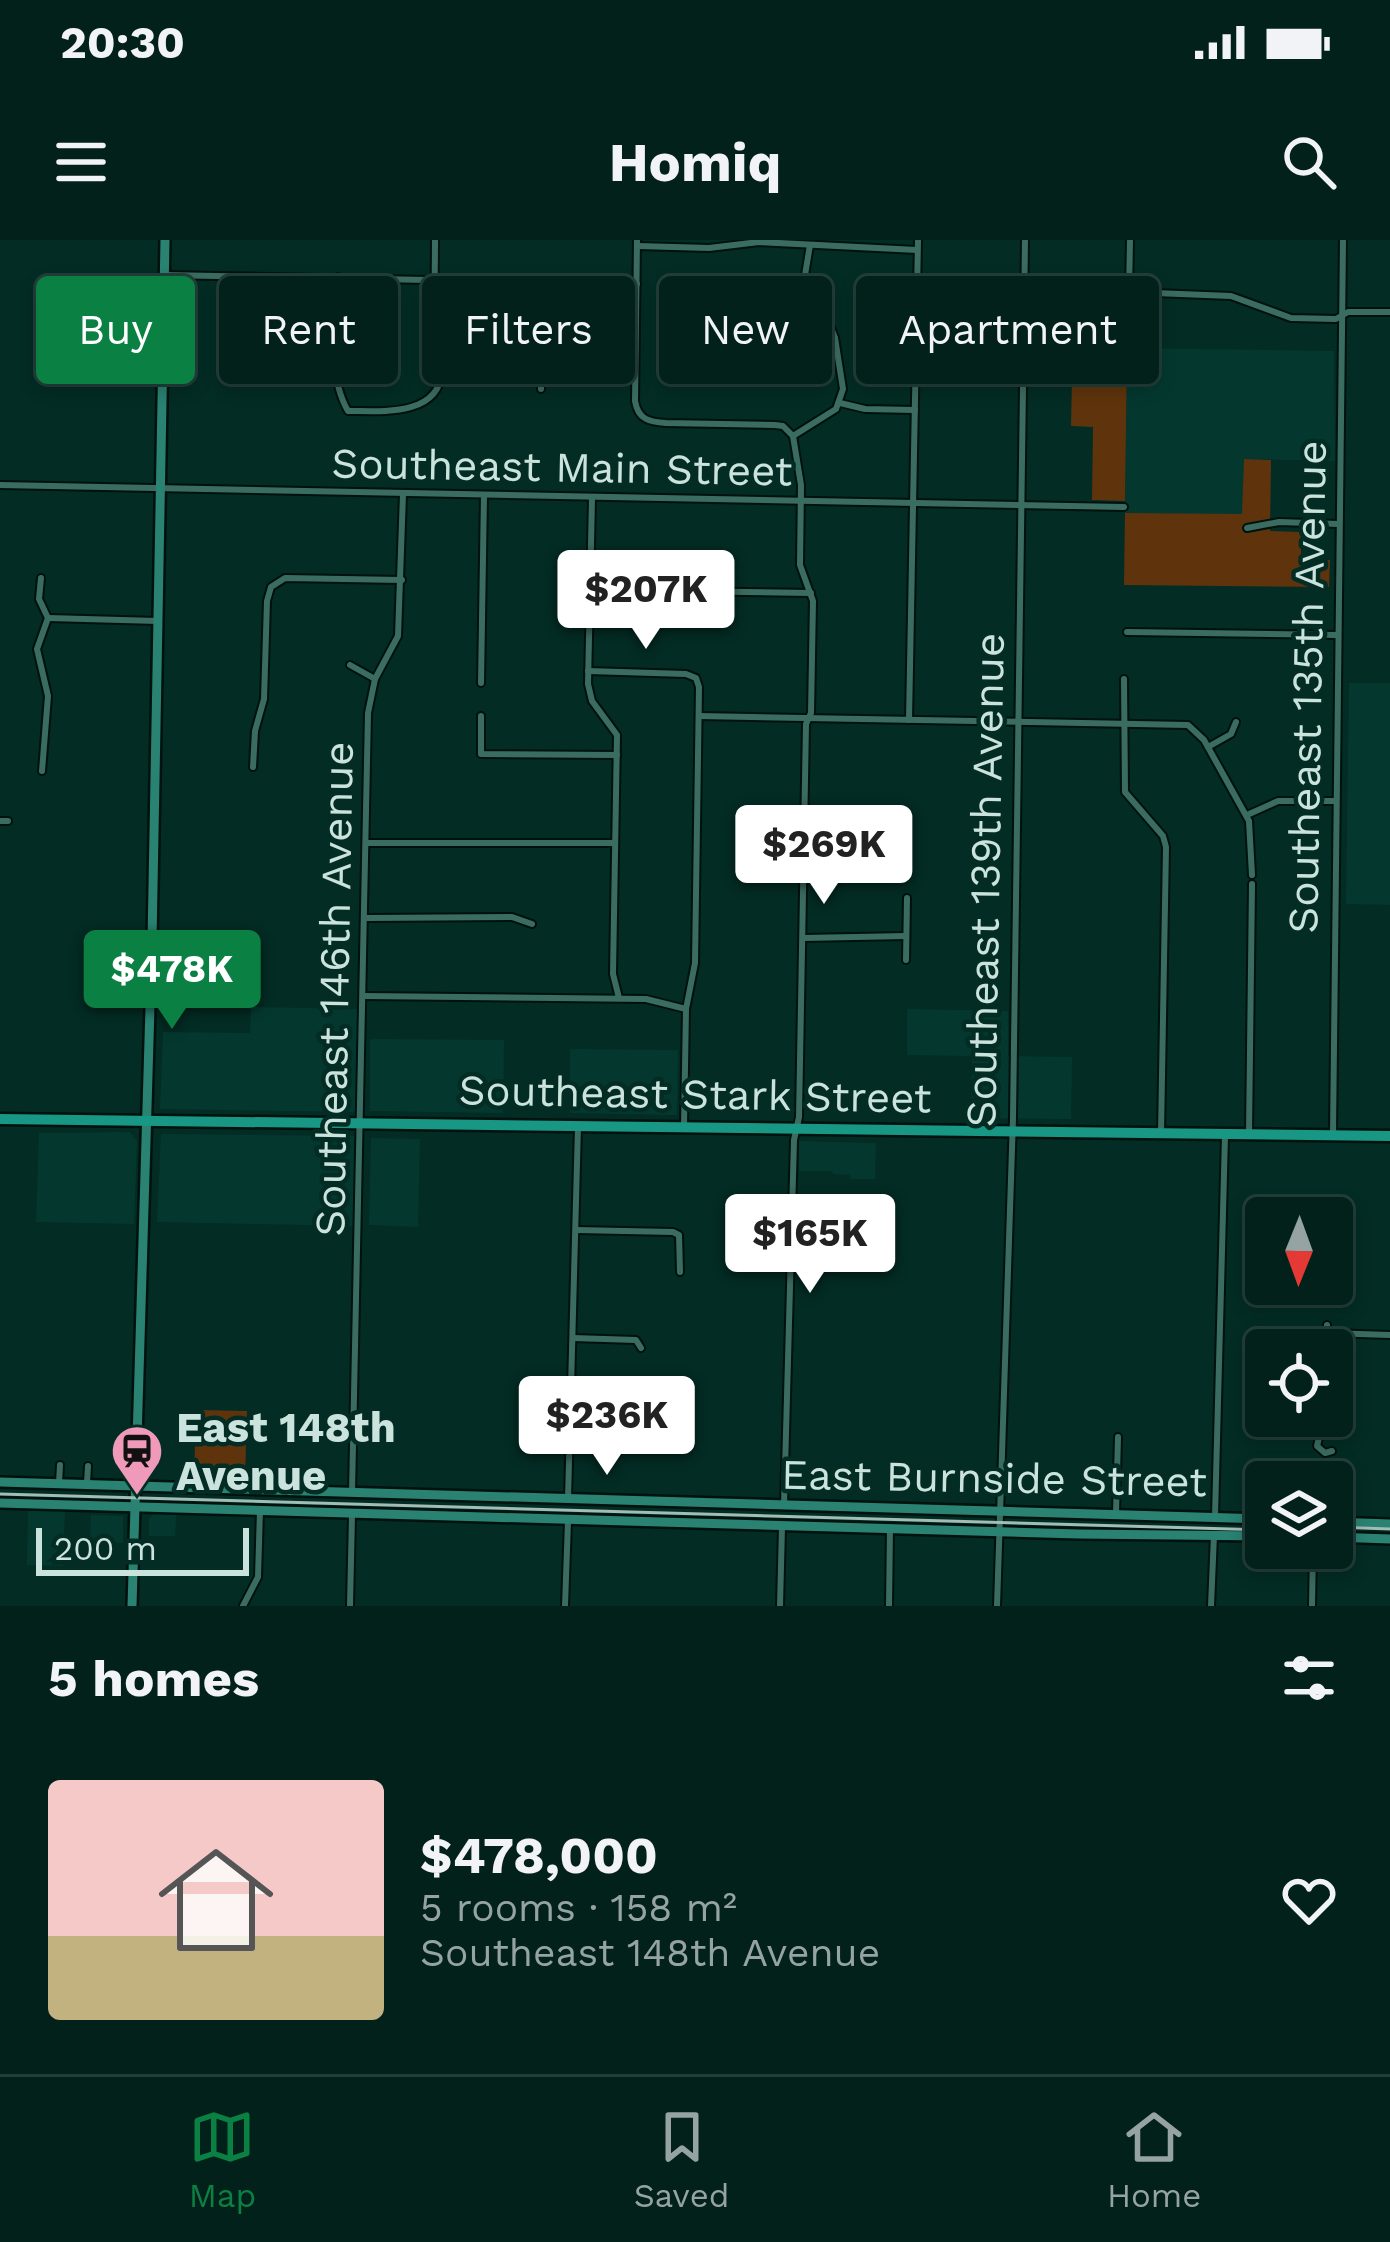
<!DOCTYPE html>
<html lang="en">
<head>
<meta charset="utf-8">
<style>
  body { margin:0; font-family:"Work Sans",sans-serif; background:#102e28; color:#f1f3f6; height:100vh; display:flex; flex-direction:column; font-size:45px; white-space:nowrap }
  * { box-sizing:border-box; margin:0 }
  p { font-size:39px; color:#96a3a3 }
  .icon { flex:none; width:66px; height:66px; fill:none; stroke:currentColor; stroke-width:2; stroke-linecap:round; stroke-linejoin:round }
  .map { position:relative; height:1366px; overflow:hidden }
  .details { display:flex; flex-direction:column; background:#02211b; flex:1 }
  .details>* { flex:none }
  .guide { position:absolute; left:36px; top:36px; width:1320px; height:108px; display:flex; gap:24px }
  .needle { width:78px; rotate:181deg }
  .fabs { position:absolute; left:1245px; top:957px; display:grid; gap:24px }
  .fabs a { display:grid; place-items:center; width:108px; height:108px; border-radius:12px; background:#02211b; box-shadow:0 6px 18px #0003,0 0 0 3px #233e3a; font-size:60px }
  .scale { position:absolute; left:36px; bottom:30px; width:213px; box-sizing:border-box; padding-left:12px; border:6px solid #cae3dc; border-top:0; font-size:33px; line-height:42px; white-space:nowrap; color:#cae3dc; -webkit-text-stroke:9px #032c24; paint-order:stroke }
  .price { position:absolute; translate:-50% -102px; padding:0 27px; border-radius:12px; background:#fff; color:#222; font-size:39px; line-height:78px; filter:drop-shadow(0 3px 6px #0008) }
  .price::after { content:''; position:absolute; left:50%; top:72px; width:36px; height:27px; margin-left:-18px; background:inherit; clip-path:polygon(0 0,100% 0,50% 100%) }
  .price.selected { background:#0b8043; color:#fff }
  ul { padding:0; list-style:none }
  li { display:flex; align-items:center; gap:36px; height:300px; padding:0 48px }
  li span { display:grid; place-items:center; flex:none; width:336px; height:240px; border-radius:12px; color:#555 }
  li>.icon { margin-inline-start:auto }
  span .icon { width:144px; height:144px; fill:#fffc; stroke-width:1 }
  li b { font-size:51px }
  h2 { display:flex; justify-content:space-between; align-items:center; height:144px; padding:0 48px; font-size:51px }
  .chip { padding:0 42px; border-radius:12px; background:#02211b; box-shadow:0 6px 18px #0003,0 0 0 3px #233e3a; font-size:42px; line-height:108px }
  .chip.selected { background:#0b8043; color:#fff }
  .status { display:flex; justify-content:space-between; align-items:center; height:84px; padding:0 60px; background:#02211b; direction:ltr }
  .status svg { height:33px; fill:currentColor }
  header { display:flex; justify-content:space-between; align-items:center; height:156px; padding:0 48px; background:#02211b; font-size:54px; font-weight:700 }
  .tabs { display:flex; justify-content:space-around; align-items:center; height:168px; border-top:3px solid #233e3a; background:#02211b; font-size:33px; color:#96a3a3 }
  .tabs a { display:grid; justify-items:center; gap:6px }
  .tabs .selected { color:#0b8043 }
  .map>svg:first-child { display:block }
  .built { fill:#04382f }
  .green { fill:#5f340c }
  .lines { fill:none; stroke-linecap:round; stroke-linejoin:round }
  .street-casing { stroke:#00120d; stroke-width:10 }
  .secondary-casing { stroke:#00120d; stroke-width:14 }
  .primary-casing { stroke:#00120d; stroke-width:15 }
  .street { stroke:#3b6c61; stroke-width:6 }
  .secondary { stroke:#298272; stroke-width:9 }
  .primary { stroke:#189884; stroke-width:10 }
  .tram { stroke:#a0bdb6; stroke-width:3 }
  .labels { text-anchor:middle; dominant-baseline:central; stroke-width:9; stroke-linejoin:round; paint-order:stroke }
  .street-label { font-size:42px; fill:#cae3dc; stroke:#032c24 }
  .poi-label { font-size:42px; font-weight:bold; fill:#cae3dc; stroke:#032c24; text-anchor:start }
</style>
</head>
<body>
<div class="status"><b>20:30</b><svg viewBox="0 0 49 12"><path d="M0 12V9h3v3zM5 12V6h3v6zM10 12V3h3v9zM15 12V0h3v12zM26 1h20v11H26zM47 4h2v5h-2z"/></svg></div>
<header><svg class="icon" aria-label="menu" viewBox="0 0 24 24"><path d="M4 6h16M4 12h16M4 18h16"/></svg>Homiq<svg class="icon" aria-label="search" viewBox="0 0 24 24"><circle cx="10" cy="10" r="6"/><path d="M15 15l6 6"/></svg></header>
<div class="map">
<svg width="1390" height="1366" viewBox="0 0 1390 1366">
  <rect width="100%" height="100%" fill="#032c24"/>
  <g class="built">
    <path d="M1127,108L1334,111L1335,221L1244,219L1243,275L1125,273Z"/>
    <path d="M1349,443H1390V665L1346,664Z"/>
    <path d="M251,767L357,769L358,872L160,869L163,792L250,793Z"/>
    <path d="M907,769L1008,771V816L1072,817L1071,879L971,878L972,816L907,815Z"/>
    <path d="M370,799L504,800L503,873L370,871Z"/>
    <path d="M570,809L678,810L677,875L570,873Z"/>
    <path d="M130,892L137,901L134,984L36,982L39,893Z"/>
    <path d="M161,894L357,896L354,986L157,982Z"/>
    <path d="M371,898L420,899L418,987L369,985Z"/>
    <path d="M799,901L876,903L875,939H850V935L833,934L832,931H799Z"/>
    <path d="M28,1270L65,1271L63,1326L27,1325Z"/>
    <path d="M154,1274L176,1275L175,1296H149V1279Z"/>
    <path d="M91,1275L123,1276V1303L90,1302Z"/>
  </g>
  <g class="green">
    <path d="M1094,113H1127L1125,261L1092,260L1093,187L1071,186L1072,137H1094Z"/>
    <path d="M1244,219L1271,220L1270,291L1301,292V319L1330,320L1329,347L1124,345L1125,273L1242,274Z"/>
    <path d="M196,1170L247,1171L245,1240L194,1238Z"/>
  </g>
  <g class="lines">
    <g class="street-casing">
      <g id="street">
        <path d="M637,0L635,161C638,180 650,182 666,183L775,185L783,186L793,196"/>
        <path d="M638,6L709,8L759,2L917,10"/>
        <path d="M164,35L637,44"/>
        <path d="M338,37C336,80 326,133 348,171C381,171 438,177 442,132C443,117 435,101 435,85C434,57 435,28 435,0"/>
        <path d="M1129,52L1231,56L1291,78L1336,79L1348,72H1390"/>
        <path d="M723,93L809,103L835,98"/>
        <path d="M1128,102L1130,0"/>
        <path d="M269,124L335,125"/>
        <path d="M541,149L542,42"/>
        <path d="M840,163L865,169L915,170"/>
        <path d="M793,196L836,169L843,149L835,98L830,85L806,57L803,47L810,5"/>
        <path d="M0,245L1124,267"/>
        <path d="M592,258L588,444L592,461L617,495L613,734L619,758"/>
        <path d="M1247,288L1279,282L1338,284"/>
        <path d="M41,338L39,359L48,378"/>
        <path d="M593,350L811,353"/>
        <path d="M48,378L158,381"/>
        <path d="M1127,392L1337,395"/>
        <path d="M350,425L375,439"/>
        <path d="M588,431L686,434L696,438L699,447L695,723L686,769L684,887"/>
        <path d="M1124,439L1125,552L1163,596L1166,607L1161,893"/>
        <path d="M481,443L484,255"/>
        <path d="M481,476V514L617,515"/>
        <path d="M699,476L1188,485L1204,500L1249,581L1252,635"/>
        <path d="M909,480L918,0"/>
        <path d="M1208,507L1231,494L1236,482"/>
        <path d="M253,527L255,491L264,459L267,361L271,347L285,338L402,340"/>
        <path d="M42,531L48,456L37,409L48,378"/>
        <path d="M1247,575L1278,561H1336"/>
        <path d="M0,581H8"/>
        <path d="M367,603H615"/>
        <path d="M366,678L512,677L532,684"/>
        <path d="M803,698L906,696"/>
        <path d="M906,720L907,658"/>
        <path d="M364,756L646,759L686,769"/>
        <path d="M1249,894L1252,644"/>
        <path d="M1333,895L1343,0"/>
        <path d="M576,990L673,992L679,995L680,1032"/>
        <path d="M1327,1093L1390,1095"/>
        <path d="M573,1098L636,1100L641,1108"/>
        <path d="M1327,1110V1085"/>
        <path d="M1324,1176L1317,1206L1325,1213L1332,1211"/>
        <path d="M59,1243L60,1225"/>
        <path d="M87,1243L88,1226"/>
        <path d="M352,1253L368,473L375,439L398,396L403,254"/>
        <path d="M568,1259L578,886"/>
        <path d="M784,1266L794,900L799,877L806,484L811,473L813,361L800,325L801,245L793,196"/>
        <path d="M1116,1273L1118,1197"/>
        <path d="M1215,1276L1225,896"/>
        <path d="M243,1366L258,1337L260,1270"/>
        <path d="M350,1366L352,1275"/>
        <path d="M565,1366L568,1281"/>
        <path d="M780,1366L782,1287"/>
        <path d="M889,1366L890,1288"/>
        <path d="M997,1366L1013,878L1025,0"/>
        <path d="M1211,1366L1214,1295"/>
        <path d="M1312,1366L1313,1308"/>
      </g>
    </g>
    <g class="secondary-casing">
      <g id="secondary">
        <path d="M0,1242L1266,1279"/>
        <path d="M0,1263L1079,1294L1266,1296"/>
        <path d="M1332,1282L1390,1284"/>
        <path d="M1332,1297L1390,1299"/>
        <path d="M132,1366L152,701L165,0"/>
      </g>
    </g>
    <g class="primary-casing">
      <path id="primary" d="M0,879L1390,896"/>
    </g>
    <use href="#street" class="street"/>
    <use href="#secondary" class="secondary"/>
    <use href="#primary" class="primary"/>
    <g class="tram">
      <path d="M0,1254L1266,1290"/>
      <path d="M1332,1287L1390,1289"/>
    </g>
  </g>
  <defs>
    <g id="station-pin" transform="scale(2.7)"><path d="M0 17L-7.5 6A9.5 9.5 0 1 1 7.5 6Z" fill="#ef9ab8" stroke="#032c24"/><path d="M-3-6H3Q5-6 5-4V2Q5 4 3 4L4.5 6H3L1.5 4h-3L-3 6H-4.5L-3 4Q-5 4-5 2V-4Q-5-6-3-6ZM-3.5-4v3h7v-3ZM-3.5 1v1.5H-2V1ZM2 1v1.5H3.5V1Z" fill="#111"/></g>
  </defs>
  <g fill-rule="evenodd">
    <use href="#station-pin" x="137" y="1211"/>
  </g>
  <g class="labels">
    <g class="street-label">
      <text transform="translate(562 227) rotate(1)">Southeast Main Street</text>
      <text transform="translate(1307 447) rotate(-89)">Southeast 135th Avenue</text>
      <text transform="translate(985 640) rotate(-89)">Southeast 139th Avenue</text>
      <text transform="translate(334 749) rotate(-89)">Southeast 146th Avenue</text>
      <text transform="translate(695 854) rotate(1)">Southeast Stark Street</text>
      <text transform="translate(994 1238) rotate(1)">East Burnside Street</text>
    </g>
    <g class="poi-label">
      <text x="176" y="1187">East 148th<tspan x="176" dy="48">Avenue</tspan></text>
    </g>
  </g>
</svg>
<div class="fabs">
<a><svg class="needle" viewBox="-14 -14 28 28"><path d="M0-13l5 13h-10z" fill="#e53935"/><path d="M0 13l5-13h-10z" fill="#96a3a3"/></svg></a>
<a><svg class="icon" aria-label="locate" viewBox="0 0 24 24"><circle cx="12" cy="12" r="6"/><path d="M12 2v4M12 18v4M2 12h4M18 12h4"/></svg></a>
<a><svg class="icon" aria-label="layers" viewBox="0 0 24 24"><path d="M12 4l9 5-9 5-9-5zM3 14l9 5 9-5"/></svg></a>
</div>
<div class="scale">200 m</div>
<b class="price" style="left:646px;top:412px">$207K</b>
<b class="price" style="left:824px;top:667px">$269K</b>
<b class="price selected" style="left:172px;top:792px">$478K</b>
<b class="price" style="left:810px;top:1056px">$165K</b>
<b class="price" style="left:607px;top:1238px">$236K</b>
<div class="guide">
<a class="chip selected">Buy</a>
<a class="chip">Rent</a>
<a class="chip">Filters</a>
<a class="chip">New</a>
<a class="chip">Apartment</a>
</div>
</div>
<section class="details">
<h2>5 homes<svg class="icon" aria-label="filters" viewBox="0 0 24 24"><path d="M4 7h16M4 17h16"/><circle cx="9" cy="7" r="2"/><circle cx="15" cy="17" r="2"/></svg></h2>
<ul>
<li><span style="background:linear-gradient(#f6c9c9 65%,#c2b280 0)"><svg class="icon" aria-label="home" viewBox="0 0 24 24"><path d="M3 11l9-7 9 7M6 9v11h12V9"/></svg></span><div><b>$478,000</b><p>5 rooms · 158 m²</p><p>Southeast 148th Avenue</p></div><svg class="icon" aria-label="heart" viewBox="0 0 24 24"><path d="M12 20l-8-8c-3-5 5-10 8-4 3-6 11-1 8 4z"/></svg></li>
</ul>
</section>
<nav class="tabs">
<a class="selected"><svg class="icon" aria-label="map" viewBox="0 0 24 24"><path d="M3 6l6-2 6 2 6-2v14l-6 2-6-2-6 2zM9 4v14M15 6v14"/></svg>Map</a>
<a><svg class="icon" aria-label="saved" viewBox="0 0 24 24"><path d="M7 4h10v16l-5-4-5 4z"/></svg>Saved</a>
<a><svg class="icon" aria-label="home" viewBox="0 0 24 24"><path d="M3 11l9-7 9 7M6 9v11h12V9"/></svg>Home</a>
</nav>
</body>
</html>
